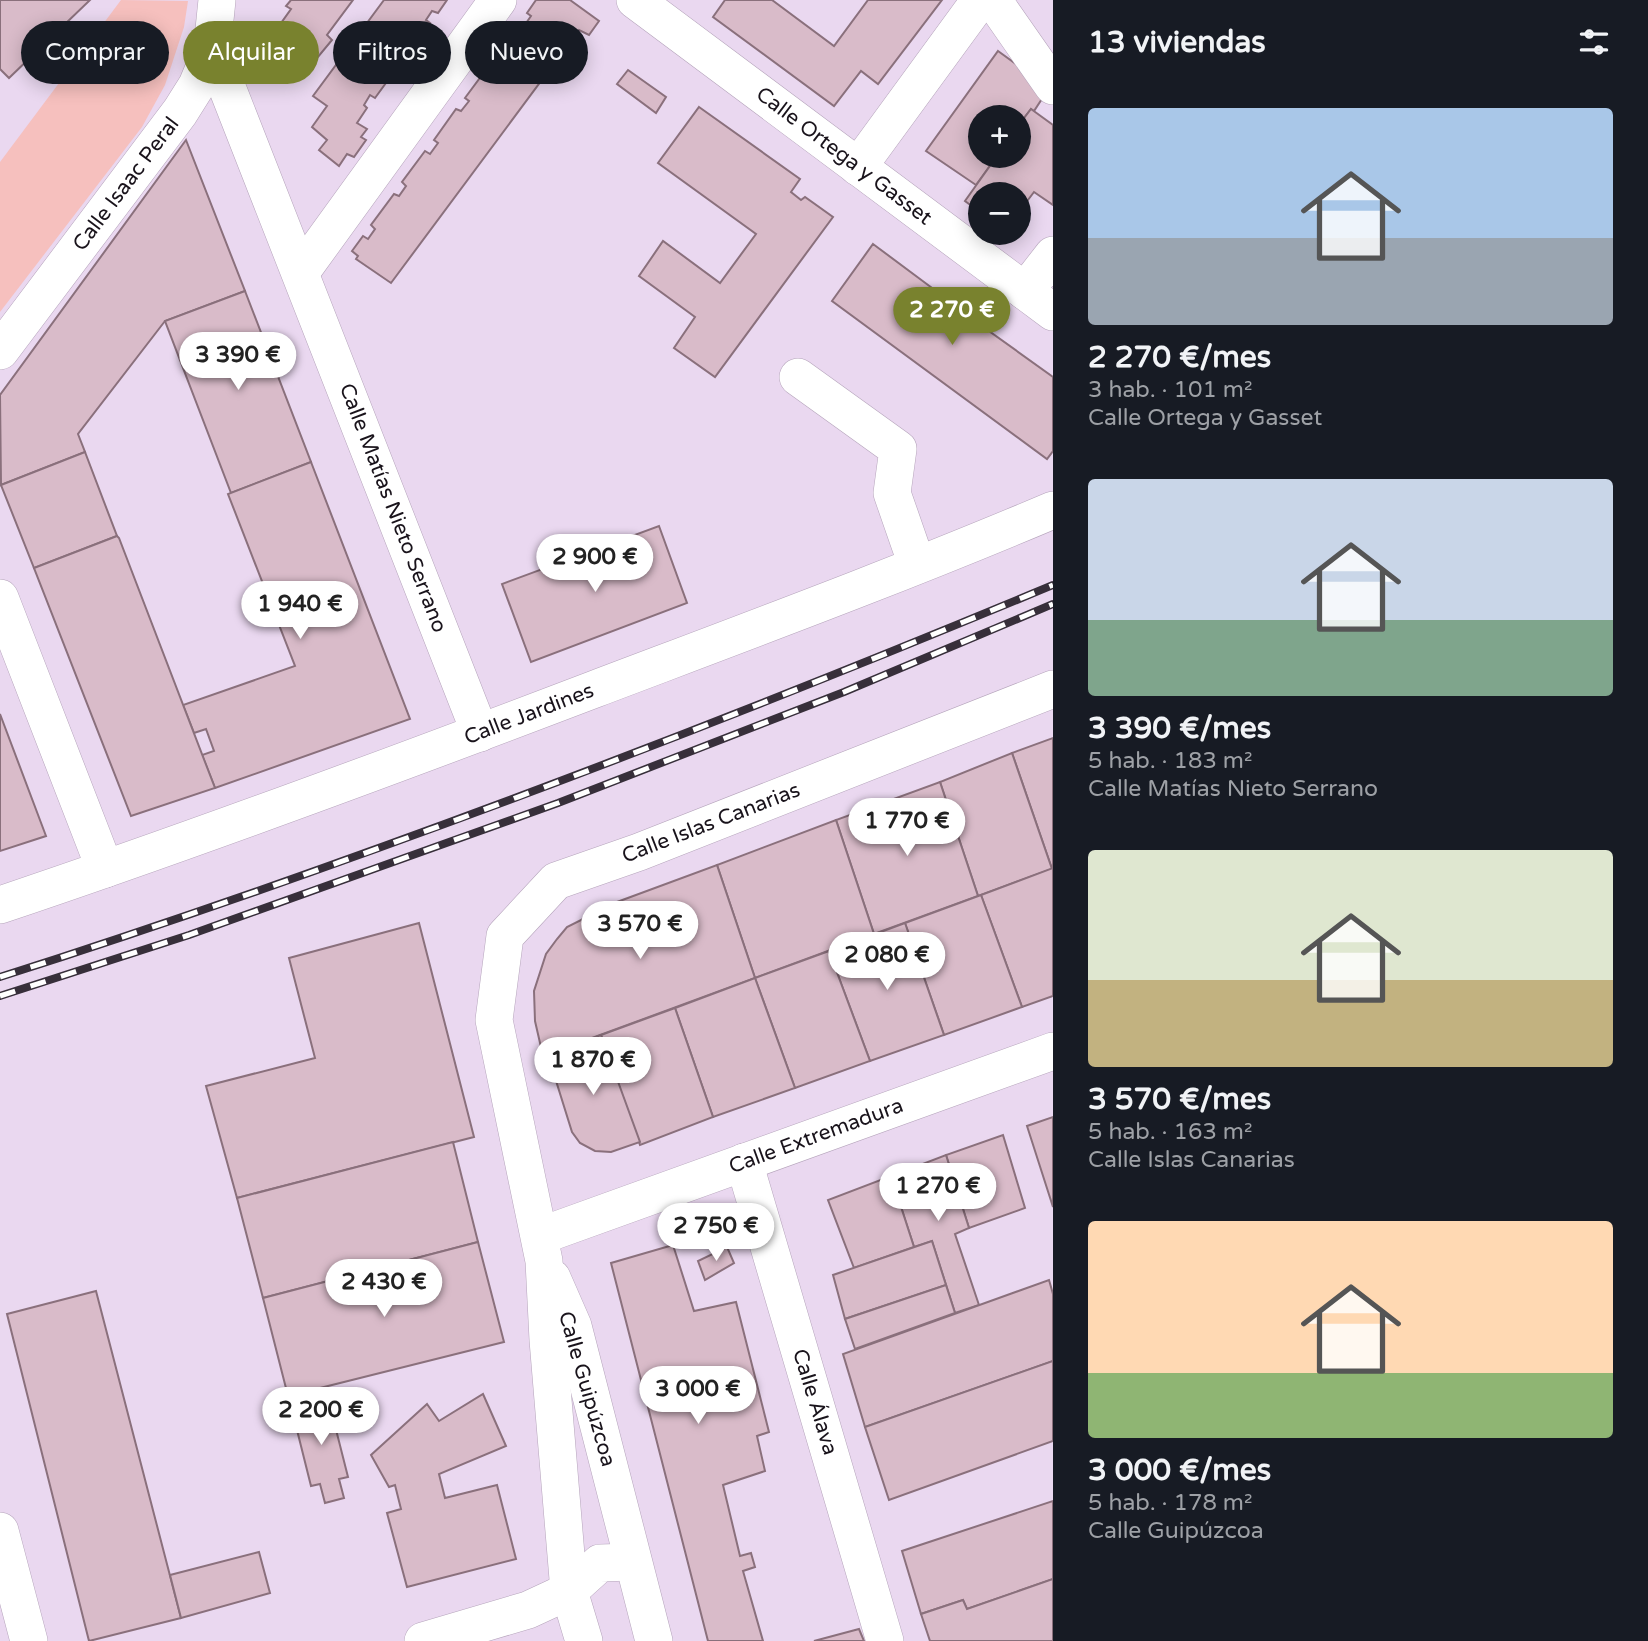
<!DOCTYPE html>
<html lang="es">
<head>
<meta charset="utf-8">
<style>
  body { margin:0; font-family:"Varela Round",sans-serif; background:#20242c; color:#f1f3f6; height:100vh; display:flex; flex-direction:column; font-size:26px; white-space:nowrap }
  * { box-sizing:border-box; margin:0 }
  p { font-size:23px; color:#9ea1a6 }
  .icon { flex:none; width:38px; height:38px; fill:none; stroke:currentColor; stroke-width:2; stroke-linecap:round; stroke-linejoin:round }
  .map { position:relative; flex:1; overflow:hidden }
  .side { display:flex; flex-direction:column; background:#171b24; width:595px }
  .side>* { flex:none }
  .top-card { position:absolute; left:21px; top:21px; width:665px; height:63px; display:flex; gap:14px }
  .fabs { position:absolute; left:968px; top:105px; display:grid; gap:14px }
  .fabs a { display:grid; place-items:center; width:63px; height:63px; border-radius:50%; background:#171b24; box-shadow:0 4px 18px #0003; font-size:35px }
  .price { position:absolute; translate:-50% -60px; padding:0 16px; border-radius:24px; background:#fff; color:#222; font-size:23px; line-height:46px; filter:drop-shadow(0 2px 4px #0008) }
  .price::after { content:''; position:absolute; left:50%; top:42px; width:21px; height:16px; margin-left:-10px; background:inherit; clip-path:polygon(0 0,100% 0,50% 100%) }
  .price.selected { background:#79822e; color:#fff }
  ul { padding:0; list-style:none }
  li { display:grid; align-content:center; gap:14px; height:371px; padding:0 35px }
  li span { display:grid; place-items:center; height:217px; border-radius:7px; color:#555 }
  li>.icon { margin-inline-start:auto }
  span .icon { width:126px; height:126px; fill:#fffc; stroke-width:1 }
  li b { font-size:30px }
  h2 { display:flex; justify-content:space-between; align-items:center; height:84px; padding:0 35px; font-size:30px }
  .tag { padding:0 24px; border-radius:32px; background:#171b24; box-shadow:0 4px 18px #0003; font-size:24px; line-height:63px }
  .tag.selected { background:#79822e; color:#fff }
  main { display:flex; flex:1; min-height:0 }
  .map>svg:first-child { display:block }
  .green { fill:#f6c0be }
  .building { fill:#d9bbc9; stroke:#8a707c; stroke-width:2 }
  .lines { fill:none; stroke-linecap:round; stroke-linejoin:round }
  .minor-casing { stroke:#b5a4bb; stroke-width:38 }
  .minor { stroke:#fff; stroke-width:37 }
  .rail-casing { stroke:#372f3a; stroke-width:8 }
  .rail { stroke:#fff; stroke-width:5; stroke-dasharray:16; stroke-linecap:butt }
  .labels { text-anchor:middle; dominant-baseline:central; stroke-width:5; stroke-linejoin:round; paint-order:stroke }
  .street-label { font-size:21px; fill:#19131b; stroke:#fff }
</style>
</head>
<body>
<main>
<div class="map">
<svg width="1053" height="1641" viewBox="0 0 1053 1641">
  <rect width="100%" height="100%" fill="#ead8f0"/>
  <path class="green" d="M121,0L188,1L184,27L165,85L142,127L0,312V162Z"/>
  <g class="building">
    <path d="M0,0H90L9,78L0,69Z"/>
    <path d="M291,0H353L327,35L332,40L313,63L279,39L283,30L279,26L291,9L286,6Z"/>
    <path d="M384,0H447L438,13L432,11L426,20L430,23L406,56L402,53L394,62L399,65L375,98L370,95L364,105L367,108L357,123L367,129L361,137L366,140L354,157L347,154L339,166L319,150L327,140L312,127L327,106L313,96Z"/>
    <path d="M536,0H570L599,21L589,35L579,30L391,283L356,259L358,256L352,251L363,236L368,239L375,229L371,225L394,194L399,196L406,186L402,182L425,151L430,154L438,143L434,140L456,109L461,111L469,101L465,98L488,67L493,69L501,58L496,55L519,23L524,26L531,16L527,13Z"/>
    <path d="M725,0H772L834,46L868,0H942L878,84L861,71L834,106L713,17Z"/>
    <path d="M998,51L1049,88L1034,111L1031,109L1018,126V117H980V156H997L976,185L926,151Z"/>
    <path d="M628,70L666,97L656,113L617,84Z"/>
    <path d="M699,107L800,179L791,192L801,200L805,197L833,217L715,377L674,348L695,317L639,276L663,241L720,283L756,234L658,163Z"/>
    <path d="M1031,109L1053,125V205L1034,192L1018,213V194H980V212L965,201L997,156H1018V126Z"/>
    <path d="M186,140L245,291L165,321L78,434L85,452L1,485L0,395Z"/>
    <path d="M873,244L971,317L979,308L998,320L989,331L1053,377V451L1047,459L832,301Z"/>
    <path d="M245,291L311,462L231,493L165,321Z"/>
    <path d="M85,452L117,536L34,568L1,485Z"/>
    <path d="M311,462L410,719L215,788L202,755L214,751L206,729L194,733L183,705L295,666L228,494Z"/>
    <path d="M659,526L687,603L531,662L502,584Z"/>
    <path d="M117,536L119,538L215,788L131,816L34,568Z"/>
    <path d="M0,714L46,836L0,851Z"/>
    <path d="M1053,738V868L1052,869L1012,753Z"/>
    <path d="M1012,753L1052,869L978,896L940,782Z"/>
    <path d="M940,782L978,896L874,934L836,820Z"/>
    <path d="M836,820L874,934L755,978L717,865Z"/>
    <path d="M717,865L755,978L543,1056L535,1021L534,991L546,954L557,939L567,927L617,902Z"/>
    <path d="M1053,868V996L1022,1007L981,895Z"/>
    <path d="M981,895L1022,1007L944,1035L905,923Z"/>
    <path d="M419,923L474,1137L237,1198L206,1086L315,1058L289,958Z"/>
    <path d="M905,923L944,1035L870,1061L829,951Z"/>
    <path d="M829,951L870,1061L795,1088L755,978Z"/>
    <path d="M755,978L795,1088L713,1117L675,1008Z"/>
    <path d="M675,1008L713,1117L640,1145L601,1035Z"/>
    <path d="M601,1035L640,1142L611,1152L595,1151L580,1143L572,1132L548,1055Z"/>
    <path d="M1053,1117V1207L1027,1126Z"/>
    <path d="M1003,1135L1025,1208L969,1228L946,1155Z"/>
    <path d="M453,1142L478,1242L263,1298L237,1198Z"/>
    <path d="M946,1155L969,1228L955,1234L979,1305L955,1313L932,1241L914,1247L891,1176Z"/>
    <path d="M891,1176L914,1247L854,1268L828,1200Z"/>
    <path d="M932,1241L946,1285L845,1319L833,1275Z"/>
    <path d="M478,1242L504,1342L288,1396L263,1298Z"/>
    <path d="M673,1245L694,1311L736,1302L769,1432L757,1436L765,1471L723,1485L740,1556L751,1553L755,1567L743,1571L763,1641H708L611,1263Z"/>
    <path d="M727,1247L734,1263L705,1280L698,1261Z"/>
    <path d="M1049,1280L1053,1294V1361L865,1427L843,1354Z"/>
    <path d="M946,1285L955,1313L855,1349L845,1319Z"/>
    <path d="M96,1291L181,1618L89,1641L7,1314Z"/>
    <path d="M1053,1361V1441L889,1500L865,1427Z"/>
    <path d="M483,1394L506,1446L439,1474L445,1498L497,1485L516,1559L407,1587L387,1513L401,1509L395,1485L389,1487L371,1455L427,1404L439,1421Z"/>
    <path d="M328,1398L348,1477L339,1479L344,1498L325,1503L320,1484L311,1486L291,1406Z"/>
    <path d="M1053,1501V1579L967,1609L963,1600L921,1614L902,1551Z"/>
    <path d="M259,1552L270,1593L181,1618L170,1575Z"/>
    <path d="M1053,1579V1641H930L921,1614L963,1600L967,1609Z"/>
    <path d="M859,1629L864,1641H814Z"/>
  </g>
  <g class="lines">
    <g class="minor-casing">
      <g id="minor">
        <path d="M635,0L1053,312"/>
        <path d="M993,0L1053,86"/>
        <path d="M212,49L480,733"/>
        <path d="M858,167L980,0"/>
        <path d="M301,272L498,0"/>
        <path d="M1025,291L1053,255"/>
        <path d="M0,351L180,112L197,85L212,49L217,0"/>
        <path d="M798,377L898,449L892,493L917,565"/>
        <path d="M0,598L105,869"/>
        <path d="M0,905C200,838 398,764 595,689C748,631 902,574 1053,510"/>
        <path d="M744,1162L885,1641"/>
        <path d="M540,1236L1053,1051"/>
        <path d="M552,1278L573,1326L654,1641"/>
        <path d="M0,1531L29,1641"/>
        <path d="M423,1641L528,1610L569,1591L600,1563L633,1562"/>
        <path d="M584,1641L569,1591L548,1340L544,1261L494,1020L505,936L556,881L639,852L1053,689"/>
      </g>
    </g>
    <use href="#minor" class="minor"/>
    <g class="rail-casing">
      <g id="rail">
        <path d="M0,977C357,863 707,729 1053,585"/>
        <path d="M0,996L189,935L558,803L844,692L1053,604"/>
      </g>
    </g>
    <use href="#rail" class="rail"/>
  </g>
  <g class="labels">
    <g class="street-label">
      <text transform="translate(844 156) rotate(37)">Calle Ortega y Gasset</text>
      <text transform="translate(126 184) rotate(-53)">Calle Isaac Peral</text>
      <text transform="translate(393 508) rotate(69)">Calle Matías Nieto Serrano</text>
      <text transform="translate(529 714) rotate(-21)">Calle Jardines</text>
      <text transform="translate(711 823) rotate(-21)">Calle Islas Canarias</text>
      <text transform="translate(816 1136) rotate(-20)">Calle Extremadura</text>
      <text transform="translate(587 1389) rotate(74)">Calle Guipúzcoa</text>
      <text transform="translate(815 1402) rotate(73)">Calle Álava</text>
    </g>
  </g>
</svg>
<div class="fabs">
<a>+</a>
<a>−</a>
</div>
<b class="price selected" style="left:952px;top:347px">2 270 €</b>
<b class="price" style="left:238px;top:392px">3 390 €</b>
<b class="price" style="left:595px;top:594px">2 900 €</b>
<b class="price" style="left:300px;top:641px">1 940 €</b>
<b class="price" style="left:907px;top:858px">1 770 €</b>
<b class="price" style="left:640px;top:961px">3 570 €</b>
<b class="price" style="left:887px;top:992px">2 080 €</b>
<b class="price" style="left:593px;top:1097px">1 870 €</b>
<b class="price" style="left:938px;top:1223px">1 270 €</b>
<b class="price" style="left:716px;top:1263px">2 750 €</b>
<b class="price" style="left:384px;top:1319px">2 430 €</b>
<b class="price" style="left:698px;top:1426px">3 000 €</b>
<b class="price" style="left:321px;top:1447px">2 200 €</b>
<div class="top-card">
<a class="tag">Comprar</a>
<a class="tag selected">Alquilar</a>
<a class="tag">Filtros</a>
<a class="tag">Nuevo</a>
</div>
</div>
<section class="side">
<h2>13 viviendas<svg class="icon" aria-label="filters" viewBox="0 0 24 24"><path d="M4 7h16M4 17h16"/><circle cx="9" cy="7" r="2"/><circle cx="15" cy="17" r="2"/></svg></h2>
<ul>
<li><span style="background:linear-gradient(#a9c7e8 60%,#9aa5b1 0)"><svg class="icon" aria-label="home" viewBox="0 0 24 24"><path d="M3 11l9-7 9 7M6 9v11h12V9"/></svg></span><div><b>2 270 €/mes</b><p>3 hab. · 101 m²</p><p>Calle Ortega y Gasset</p></div></li>
<li><span style="background:linear-gradient(#c9d6e8 65%,#7fa58c 0)"><svg class="icon" aria-label="home" viewBox="0 0 24 24"><path d="M3 11l9-7 9 7M6 9v11h12V9"/></svg></span><div><b>3 390 €/mes</b><p>5 hab. · 183 m²</p><p>Calle Matías Nieto Serrano</p></div></li>
<li><span style="background:linear-gradient(#dfe7d0 60%,#c2b280 0)"><svg class="icon" aria-label="home" viewBox="0 0 24 24"><path d="M3 11l9-7 9 7M6 9v11h12V9"/></svg></span><div><b>3 570 €/mes</b><p>5 hab. · 163 m²</p><p>Calle Islas Canarias</p></div></li>
<li><span style="background:linear-gradient(#ffd9b3 70%,#8fb573 0)"><svg class="icon" aria-label="home" viewBox="0 0 24 24"><path d="M3 11l9-7 9 7M6 9v11h12V9"/></svg></span><div><b>3 000 €/mes</b><p>5 hab. · 178 m²</p><p>Calle Guipúzcoa</p></div></li>
</ul>
</section>
</main>
</body>
</html>
